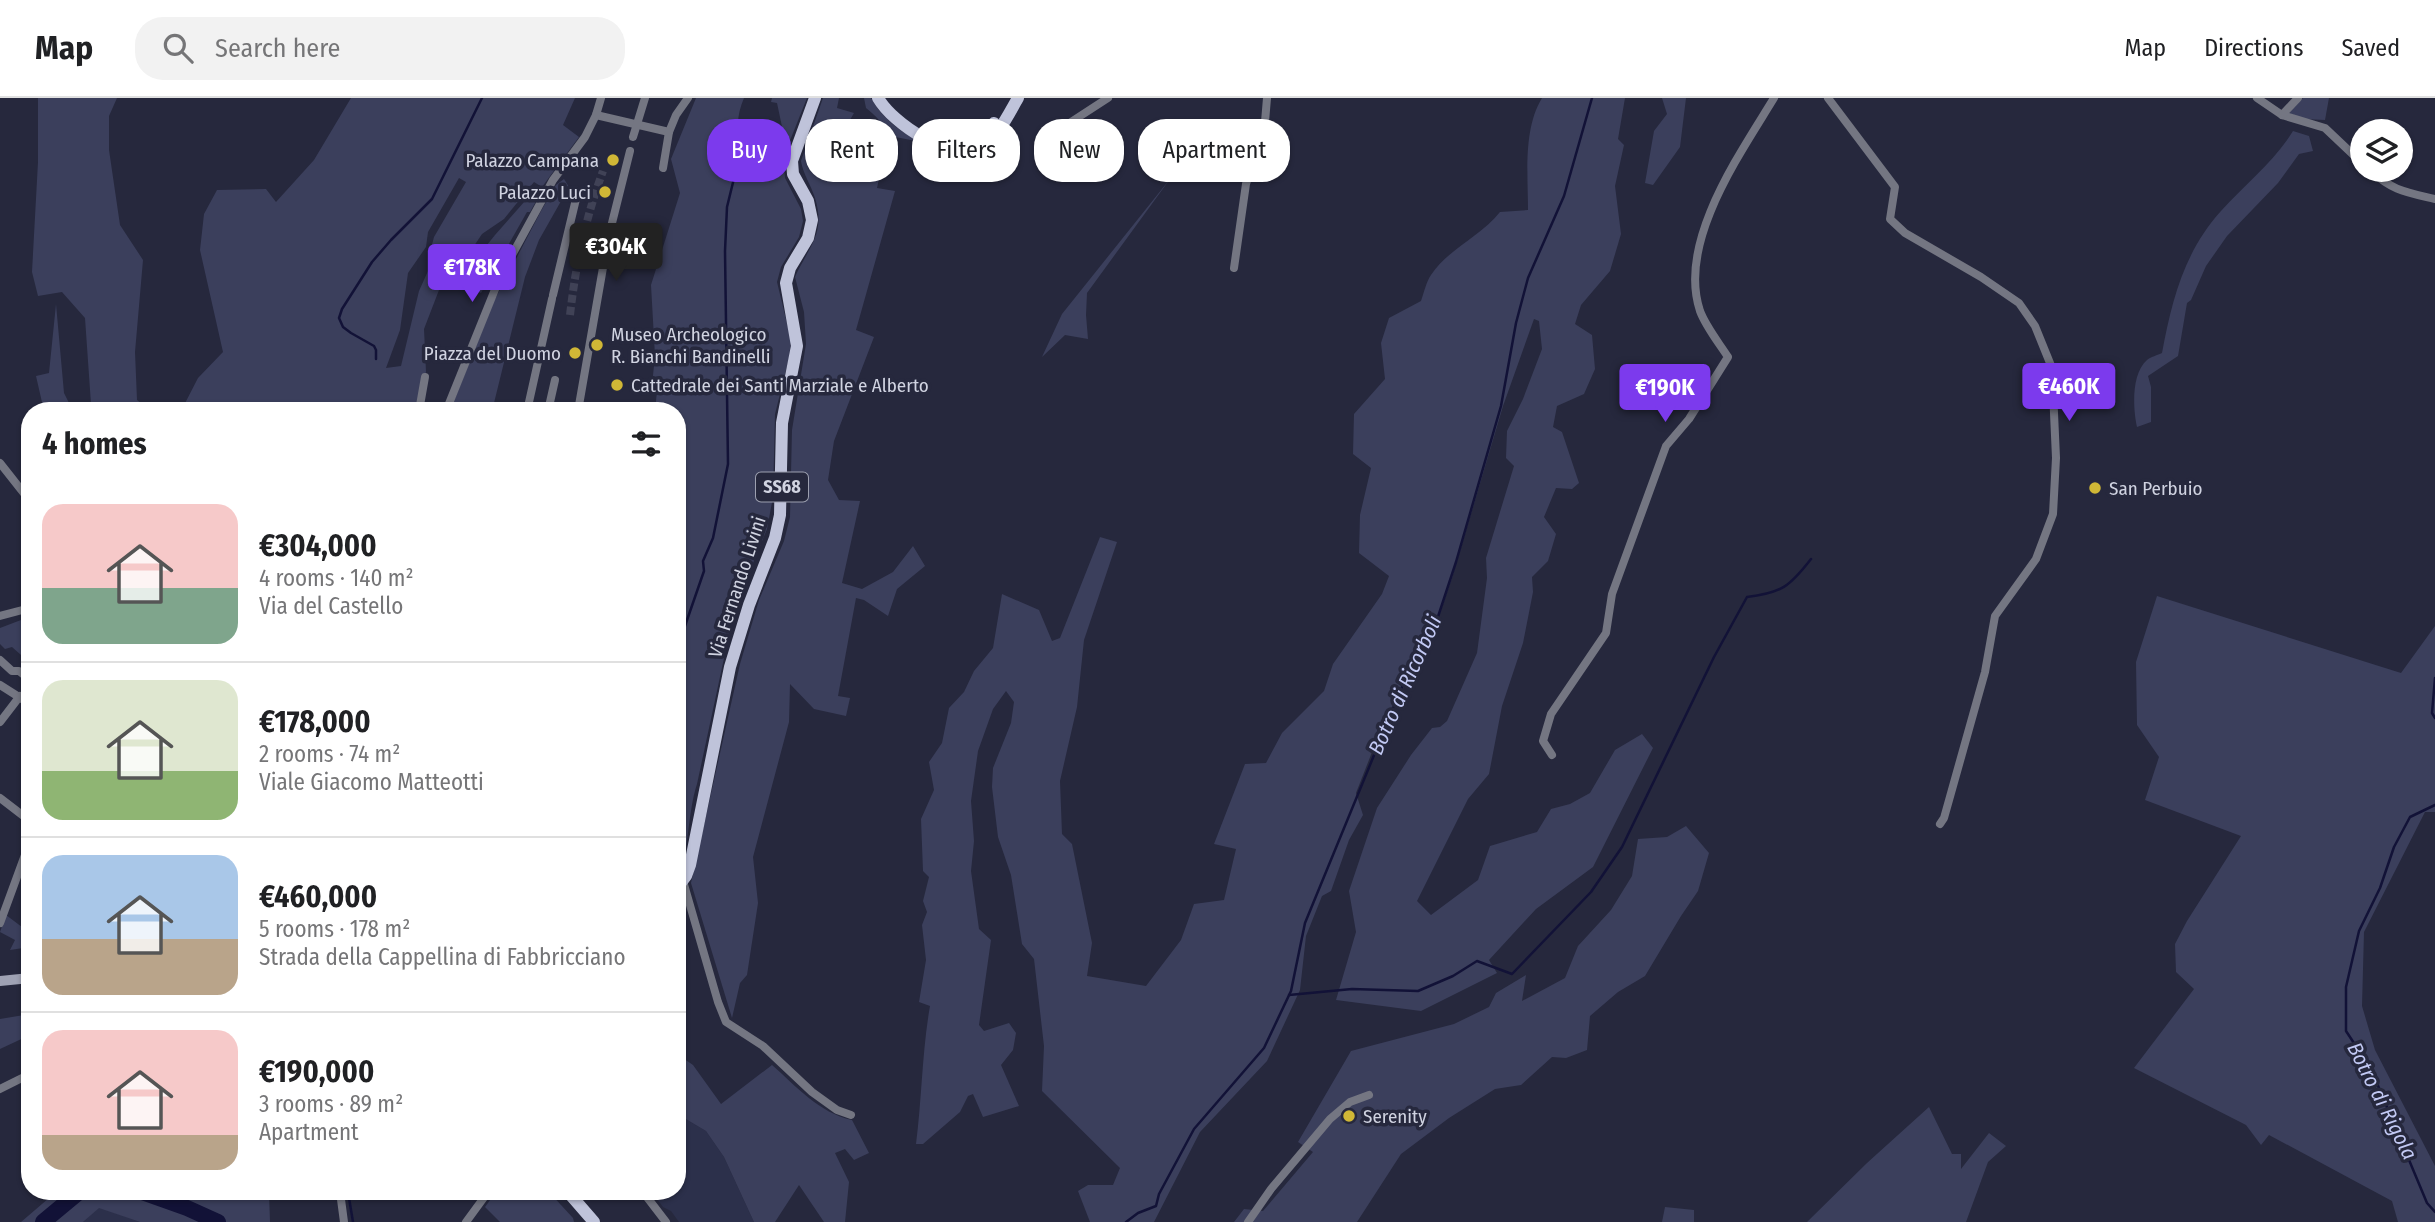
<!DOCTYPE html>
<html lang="en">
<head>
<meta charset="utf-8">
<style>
  body { margin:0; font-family:"Fira Sans Condensed",sans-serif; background:#f2f2f2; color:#202124; height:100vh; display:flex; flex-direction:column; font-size:26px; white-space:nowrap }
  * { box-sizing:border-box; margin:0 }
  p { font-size:23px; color:#757577 }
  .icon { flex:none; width:38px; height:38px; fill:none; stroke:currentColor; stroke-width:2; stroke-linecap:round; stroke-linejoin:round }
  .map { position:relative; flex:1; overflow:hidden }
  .panel { position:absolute; left:21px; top:304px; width:665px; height:798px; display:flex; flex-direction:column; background:#fff; border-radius:28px; box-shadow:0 2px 5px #0004 }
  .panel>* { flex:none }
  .top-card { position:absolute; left:707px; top:21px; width:665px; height:63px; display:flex; gap:14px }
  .buttons { position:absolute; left:2350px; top:21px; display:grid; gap:14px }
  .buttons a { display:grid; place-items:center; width:63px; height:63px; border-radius:50%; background:#fff; box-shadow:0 2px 5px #0004; font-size:35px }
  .price { position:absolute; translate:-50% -60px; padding:0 16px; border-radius:7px; background:#7c3aed; color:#fff; font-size:23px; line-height:46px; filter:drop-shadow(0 2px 4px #0008) }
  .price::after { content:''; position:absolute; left:50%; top:42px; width:21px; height:16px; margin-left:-10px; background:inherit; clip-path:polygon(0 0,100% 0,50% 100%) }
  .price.selected { background:#222; color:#fff }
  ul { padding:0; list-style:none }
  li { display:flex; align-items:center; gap:21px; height:175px; padding:0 21px }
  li+li { border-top:2px solid #e0e0e0 }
  li span { display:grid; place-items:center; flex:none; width:196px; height:140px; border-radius:21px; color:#555 }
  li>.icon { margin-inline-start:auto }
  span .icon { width:84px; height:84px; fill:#fffc; stroke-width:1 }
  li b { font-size:30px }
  h2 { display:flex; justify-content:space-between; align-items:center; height:84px; padding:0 21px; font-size:30px }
  .pill { padding:0 24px; border-radius:28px; background:#fff; box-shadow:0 2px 5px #0004; font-size:24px; line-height:63px }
  .pill.selected { background:#7c3aed; color:#fff }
  header { display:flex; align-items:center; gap:42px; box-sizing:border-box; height:98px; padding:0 35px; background:#fff; border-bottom:2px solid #e0e0e0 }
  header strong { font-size:33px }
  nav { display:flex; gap:38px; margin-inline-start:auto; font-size:24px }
  .search { width:490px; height:63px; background:#f2f2f2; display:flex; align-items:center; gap:18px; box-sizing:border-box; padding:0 24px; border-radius:28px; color:#757577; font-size:26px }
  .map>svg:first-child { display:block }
  .built { fill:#2c304b }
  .green { fill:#3b3f5c; fill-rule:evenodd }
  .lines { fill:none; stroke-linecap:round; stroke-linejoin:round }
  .stream { stroke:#121237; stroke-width:2.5 }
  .river { stroke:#121237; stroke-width:16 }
  .street-tunnel { stroke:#404256; stroke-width:8; stroke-dasharray:8 4; stroke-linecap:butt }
  .street { stroke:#747682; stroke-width:8 }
  .secondary { stroke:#9fa2b4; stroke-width:10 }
  .primary { stroke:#bfc3da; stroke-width:12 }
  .street-bridge { stroke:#747682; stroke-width:8 }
  .poi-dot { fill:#d0b736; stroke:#26283d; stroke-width:2.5 }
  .labels { text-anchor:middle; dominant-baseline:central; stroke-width:7; stroke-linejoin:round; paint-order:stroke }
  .shield { fill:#26283d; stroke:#9da0b0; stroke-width:2 }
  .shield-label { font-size:18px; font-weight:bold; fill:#d0d3e1 }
  .poi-label { font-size:19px; fill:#d0d3e1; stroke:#26283d; text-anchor:start }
  .street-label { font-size:19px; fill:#d0d3e1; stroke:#26283d }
  .water-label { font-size:21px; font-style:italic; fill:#c2c9f4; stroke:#26283d }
</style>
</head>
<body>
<header>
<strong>Map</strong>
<div class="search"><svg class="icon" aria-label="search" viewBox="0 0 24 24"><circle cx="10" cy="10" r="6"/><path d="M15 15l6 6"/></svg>Search here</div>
<nav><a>Map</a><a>Directions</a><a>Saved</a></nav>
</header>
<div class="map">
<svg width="2435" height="1124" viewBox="0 0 2435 1124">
  <rect width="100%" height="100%" fill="#26283d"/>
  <g class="built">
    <path d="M677,1013L679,1017L706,1033L724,1059L754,1124H679L671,1113L663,1109L652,1094H677Z"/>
    <path d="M99,1109L140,1124H83Z"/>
  </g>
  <g class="green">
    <path d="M38,0H117L109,18V52L120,127L143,162L135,254L137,302L151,313H96L91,306L85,220L62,194L38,198L32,174L38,64Z"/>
    <path d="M351,0H575L563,27L579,39L542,89L534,84L504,121L482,136L464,163L446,162L441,166L466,173L495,137L532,95L539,98L530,114H527L481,195L444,179L424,231L426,274L422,282L415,313H181L198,280L223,254L200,152L204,116L217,92L266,91L276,104L314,62ZM459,80L466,84L434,139L428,162L439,167L428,173L419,193L401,268L386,270L400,232L408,175L426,149L428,134Z"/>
    <path d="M696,0H744C737,17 736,29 742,47L748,46L756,58L765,60L778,55L779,41L784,38L777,5L771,4L772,0H807L783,60L785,80L801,111L803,123L799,139L781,169L777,184L791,242L789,260L775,316L773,399L767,431L735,509L697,686C687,717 690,751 677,781V313H655L657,293L652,287L655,258L651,187L680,95L671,61Z"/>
    <path d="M823,0H839L837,10L854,15L843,34L832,31L821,62L880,76L877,90L895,93L856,232L874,239L834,343L828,382L839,402L860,403L842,485L862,491L893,474L913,448L925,468L897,491L888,518L864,502L856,500L838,598L850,600L846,618L814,611L790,586L789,624L753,759L758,805L747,877L740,885L732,920L691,785L740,566L759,502L784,443L790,419L792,332L806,246L804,214L795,179C809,148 826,136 815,100C811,87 803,76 801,63Z"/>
    <path d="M864,0H871C882,20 900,34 921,44L885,37C885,26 875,17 866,10Z"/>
    <path d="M1542,0H1625L1618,41L1624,47L1615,88L1621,136L1610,173L1581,207L1575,226L1592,237L1595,271L1584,296L1557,308L1553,329L1562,334L1579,385L1572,391L1556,390L1544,419L1556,436L1548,463L1532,479L1533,494L1523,545L1502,608L1489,676L1468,701L1417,803L1431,817L1478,782L1490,748L1537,734L1551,711L1570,706L1590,695L1615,652L1642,636L1653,650L1593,769L1536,811L1489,862L1497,875L1421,913L1336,902L1356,834L1349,793L1377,710L1411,657L1432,630L1440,629L1447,623L1477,555L1487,480L1486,460L1514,368L1506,360L1507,333L1523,301L1542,251L1539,223L1534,221L1503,308L1452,480L1429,547L1385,621L1356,695L1363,717L1349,742L1331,793L1322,798L1306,838L1300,892L1267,963L1200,1034L1154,1124H1090L1078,1093L1088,1087H1113L1120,1070L1042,993L1044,948L1034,861L1022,846L1011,777L998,739L992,689L993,670L1011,625L1014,604L1006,593L993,611L978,653L971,703L974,743L971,773L979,831L991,842L979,927L984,933L1009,925L1016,935L1013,952L1001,967L1019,1008L983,1019L973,996L968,998L960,1014L923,1046H916C922,1000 922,953 930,908L919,904L926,862L922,827L927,814L923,803L929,779L923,773L921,721L934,692L929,664L942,645L949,610L964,594L974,573L993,550L1002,496L1039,512L1052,543L1060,540L1100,439L1117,444L1084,542L1077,609L1060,683L1062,736L1072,746L1092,845L1087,878L1146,888L1181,842L1194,806L1224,802L1236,751L1214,746L1245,666L1266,665L1282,635L1324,593L1333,566L1382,496L1389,478L1359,455L1360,417L1371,370L1353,356L1354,316L1385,281L1381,245L1389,220L1421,203C1424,195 1426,184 1431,177C1448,151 1480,139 1500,114L1528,112C1528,77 1523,31 1542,0Z"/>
    <path d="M1662,0H1686L1680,49L1653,87L1645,85L1654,33L1667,16Z"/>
    <path d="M2303,0H2329L2325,22L2304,21L2289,15Z"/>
    <path d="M2293,33L2309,38L2313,53L2299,56L2278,85L2227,138L2206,168L2191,202L2187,205L2178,258L2148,278L2151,289V324L2137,329C2133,311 2131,276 2147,262C2150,259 2158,257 2162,255C2172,202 2184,154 2221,113C2245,86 2274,64 2293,33Z"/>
    <path d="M564,81L569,89L539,142L525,179L494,305V313H450L494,203L541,113L556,87Z"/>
    <path d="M1170,81L1087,195L1086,217L1088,241L1065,237L1042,259L1062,216Z"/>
    <path d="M56,206L64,295L73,313H44L36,278L49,275Z"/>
    <path d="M2157,498L2401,575L2435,528V714H2425L2364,834L2362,908L2375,952L2435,1068V1124H2398L2392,1103L2269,1037L2261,1047L2246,1027L2134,970L2194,891L2176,874L2175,846L2187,823L2241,738L2145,702L2159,659L2137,627L2136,564Z"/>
    <path d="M21,522L30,553V565L12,549L5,551L0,546V530Z"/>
    <path d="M1686,728L1709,755L1698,793L1681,818L1645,878L1618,894L1590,918L1587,952L1566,960L1552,959L1521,987L1495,991L1449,1020L1401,1056L1357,1124H1234L1244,1111L1263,1113L1313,1054L1298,1044L1351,953L1454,926L1489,909L1496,895L1526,877L1522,903L1565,880L1578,848L1611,812L1632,778L1638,741L1667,739Z"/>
    <path d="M6,817L30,835V849L10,852L15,842L0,834Z"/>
    <path d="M30,916V937L0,951V921Z"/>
    <path d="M677,956L693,967L721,1006L772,967C796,988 819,1015 852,1022L869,1055L854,1062L845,1051L835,1055L849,1084L845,1124H824L799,1087L775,1124H754L724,1059L706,1033L679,1017Z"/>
    <path d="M1929,1009L1952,1056H1961V1071L1989,1035L2006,1048L1988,1064L1966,1124H1807L1867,1065Z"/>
    <path d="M56,1094H197C206,1101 212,1103 223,1098L222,1094H269L270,1124H140L99,1110L83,1124H21Z"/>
    <path d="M496,1094H549L573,1120L574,1124H500L485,1109Z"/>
    <path d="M1665,1109L1694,1112V1124H1662Z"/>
  </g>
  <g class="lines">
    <g class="stream">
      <path d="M376,261V252L374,248L351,235L343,229L339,220L342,211L372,164L391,142L432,101L482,0"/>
      <path d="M677,551L704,473L703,463L713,440L728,366L725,153L727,109L738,64"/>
      <path d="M2435,580L2432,615L2435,620"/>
      <path d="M2435,707L2410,719L2394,749L2380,790L2359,833L2346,889V933L2371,971L2427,1105L2435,1114"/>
      <path d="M1289,897L1352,891L1418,893L1453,878L1477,863L1512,876L1591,794L1622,749L1714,559L1747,499C1782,495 1790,488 1811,461"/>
      <path d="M348,1094L353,1124"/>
      <path d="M1126,1124L1138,1115L1156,1108L1159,1096L1194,1031L1264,950L1291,893L1305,825L1407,577L1430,543L1456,464L1501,308L1516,225L1528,180L1564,98L1592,0"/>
    </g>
    <g class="river">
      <path d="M142,1094L187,1110L218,1124"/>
      <path d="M43,1124L79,1094"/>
    </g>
    <path class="street-tunnel" d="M570,217C576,165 585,122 603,73"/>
    <g class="street">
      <path d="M1828,0L1895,89L1890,121L1905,135L1981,179L2019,205L2035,228L2052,270L2056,360L2053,416L2036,461L1995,518L1985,574L1944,720L1940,726"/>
      <path d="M2257,0L2282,17L2325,30L2362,65"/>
      <path d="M596,17L669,34L676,17L688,0"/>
      <path d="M2282,17L2298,0"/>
      <path d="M1051,37L1108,0"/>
      <path d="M663,70L669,34"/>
      <path d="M2370,72C2393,93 2405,94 2435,101"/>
      <path d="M1234,170L1246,86L1265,24L1267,0"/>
      <path d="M553,197L576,101"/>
      <path d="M419,313L425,279"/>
      <path d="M446,313L500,179L553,82L585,39L596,17L601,0"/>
      <path d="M527,313L552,201"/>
      <path d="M548,313L555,282"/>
      <path d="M578,313L608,141L630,53"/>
      <path d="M0,365L30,403"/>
      <path d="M0,518L30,510"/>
      <path d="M0,562L12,573H19L30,582"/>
      <path d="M0,587L30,606"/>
      <path d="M0,624L20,598"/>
      <path d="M1552,657L1543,643L1551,616L1606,535L1612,496L1666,348L1689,321L1728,259C1719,245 1706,229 1700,213C1677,144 1740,56 1774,0"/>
      <path d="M0,700L30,723"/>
      <path d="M683,783L718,904L726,924L763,948L812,994L837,1012L851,1017"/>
      <path d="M0,825L25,757L30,751"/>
      <path d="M0,991L30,976"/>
      <path d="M340,1094L344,1124"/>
      <path d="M643,1094L666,1124"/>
      <path d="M466,1124L488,1094"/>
      <path d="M1248,1124L1271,1091L1330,1021L1350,1004L1369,997"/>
    </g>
    <path class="secondary" d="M0,883L30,880"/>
    <g class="primary">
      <path d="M878,0C893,26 951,65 981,48C999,38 1008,17 1018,0"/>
      <path d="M942,38C964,45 979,42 994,25"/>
      <path d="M677,790L686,778L690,767L730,569L749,507L775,440L780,417L782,325L797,248L786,185L790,170L808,140L812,122L808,103L793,76L792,63L815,0"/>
      <path d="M568,1094L594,1124"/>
    </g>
    <path class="street-bridge" d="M633,39L645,0"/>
  </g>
  <g class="poi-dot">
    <circle cx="613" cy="62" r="7"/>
    <circle cx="605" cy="94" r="7"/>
    <circle cx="597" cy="247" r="7"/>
    <circle cx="575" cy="255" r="7"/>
    <circle cx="617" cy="287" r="7"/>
    <circle cx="2095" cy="390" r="7"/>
    <circle cx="1349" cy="1018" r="7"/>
  </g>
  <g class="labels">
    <rect class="shield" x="756" y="374.5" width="52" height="29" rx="5"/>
    <g class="shield-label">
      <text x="782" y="389">SS68</text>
    </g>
    <g class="poi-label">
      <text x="599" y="62" text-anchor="end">Palazzo Campana</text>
      <text x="591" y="94" text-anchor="end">Palazzo Luci</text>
      <text x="611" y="236">Museo Archeologico<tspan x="611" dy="22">R. Bianchi Bandinelli</tspan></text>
      <text x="561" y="255" text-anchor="end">Piazza del Duomo</text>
      <text x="631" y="287">Cattedrale dei Santi Marziale e Alberto</text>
      <text x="2109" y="390">San Perbuio</text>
      <text x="1363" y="1018">Serenity</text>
    </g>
    <g class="street-label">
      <text transform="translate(737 489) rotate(-72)">Via Fernando Livini</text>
    </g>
    <g class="water-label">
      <text transform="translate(1405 587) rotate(-66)">Botro di Ricorboli</text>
      <text transform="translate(2382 1003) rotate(63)">Botro di Rigola</text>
    </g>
  </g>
</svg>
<div class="buttons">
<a><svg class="icon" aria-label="layers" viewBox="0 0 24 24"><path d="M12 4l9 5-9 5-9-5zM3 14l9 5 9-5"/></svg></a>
</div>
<b class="price selected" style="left:616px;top:185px">€304K</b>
<b class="price" style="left:472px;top:206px">€178K</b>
<b class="price" style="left:2069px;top:325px">€460K</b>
<b class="price" style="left:1665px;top:326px">€190K</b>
<div class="top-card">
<a class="pill selected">Buy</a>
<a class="pill">Rent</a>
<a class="pill">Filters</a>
<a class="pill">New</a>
<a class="pill">Apartment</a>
</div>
<section class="panel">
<h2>4 homes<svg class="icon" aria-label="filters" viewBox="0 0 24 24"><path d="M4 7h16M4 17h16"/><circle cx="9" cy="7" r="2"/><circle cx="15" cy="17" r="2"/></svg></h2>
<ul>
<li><span style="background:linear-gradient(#f6c9c9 60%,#7fa58c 0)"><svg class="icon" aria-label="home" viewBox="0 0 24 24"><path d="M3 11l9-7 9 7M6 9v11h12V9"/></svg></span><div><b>€304,000</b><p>4 rooms · 140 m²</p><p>Via del Castello</p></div></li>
<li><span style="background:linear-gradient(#dfe7d0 65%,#8fb573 0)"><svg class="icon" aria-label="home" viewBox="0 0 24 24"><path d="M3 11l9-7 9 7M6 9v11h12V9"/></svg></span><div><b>€178,000</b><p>2 rooms · 74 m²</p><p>Viale Giacomo Matteotti</p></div></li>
<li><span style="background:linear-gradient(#a9c7e8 60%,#b9a48a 0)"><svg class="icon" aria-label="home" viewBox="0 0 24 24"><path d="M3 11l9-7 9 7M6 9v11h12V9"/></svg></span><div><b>€460,000</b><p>5 rooms · 178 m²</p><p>Strada della Cappellina di Fabbricciano</p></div></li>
<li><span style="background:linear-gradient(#f6c9c9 75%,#b9a48a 0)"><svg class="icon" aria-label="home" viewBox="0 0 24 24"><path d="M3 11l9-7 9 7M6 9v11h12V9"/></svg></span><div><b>€190,000</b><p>3 rooms · 89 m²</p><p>Apartment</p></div></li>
</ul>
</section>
</div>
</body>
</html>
